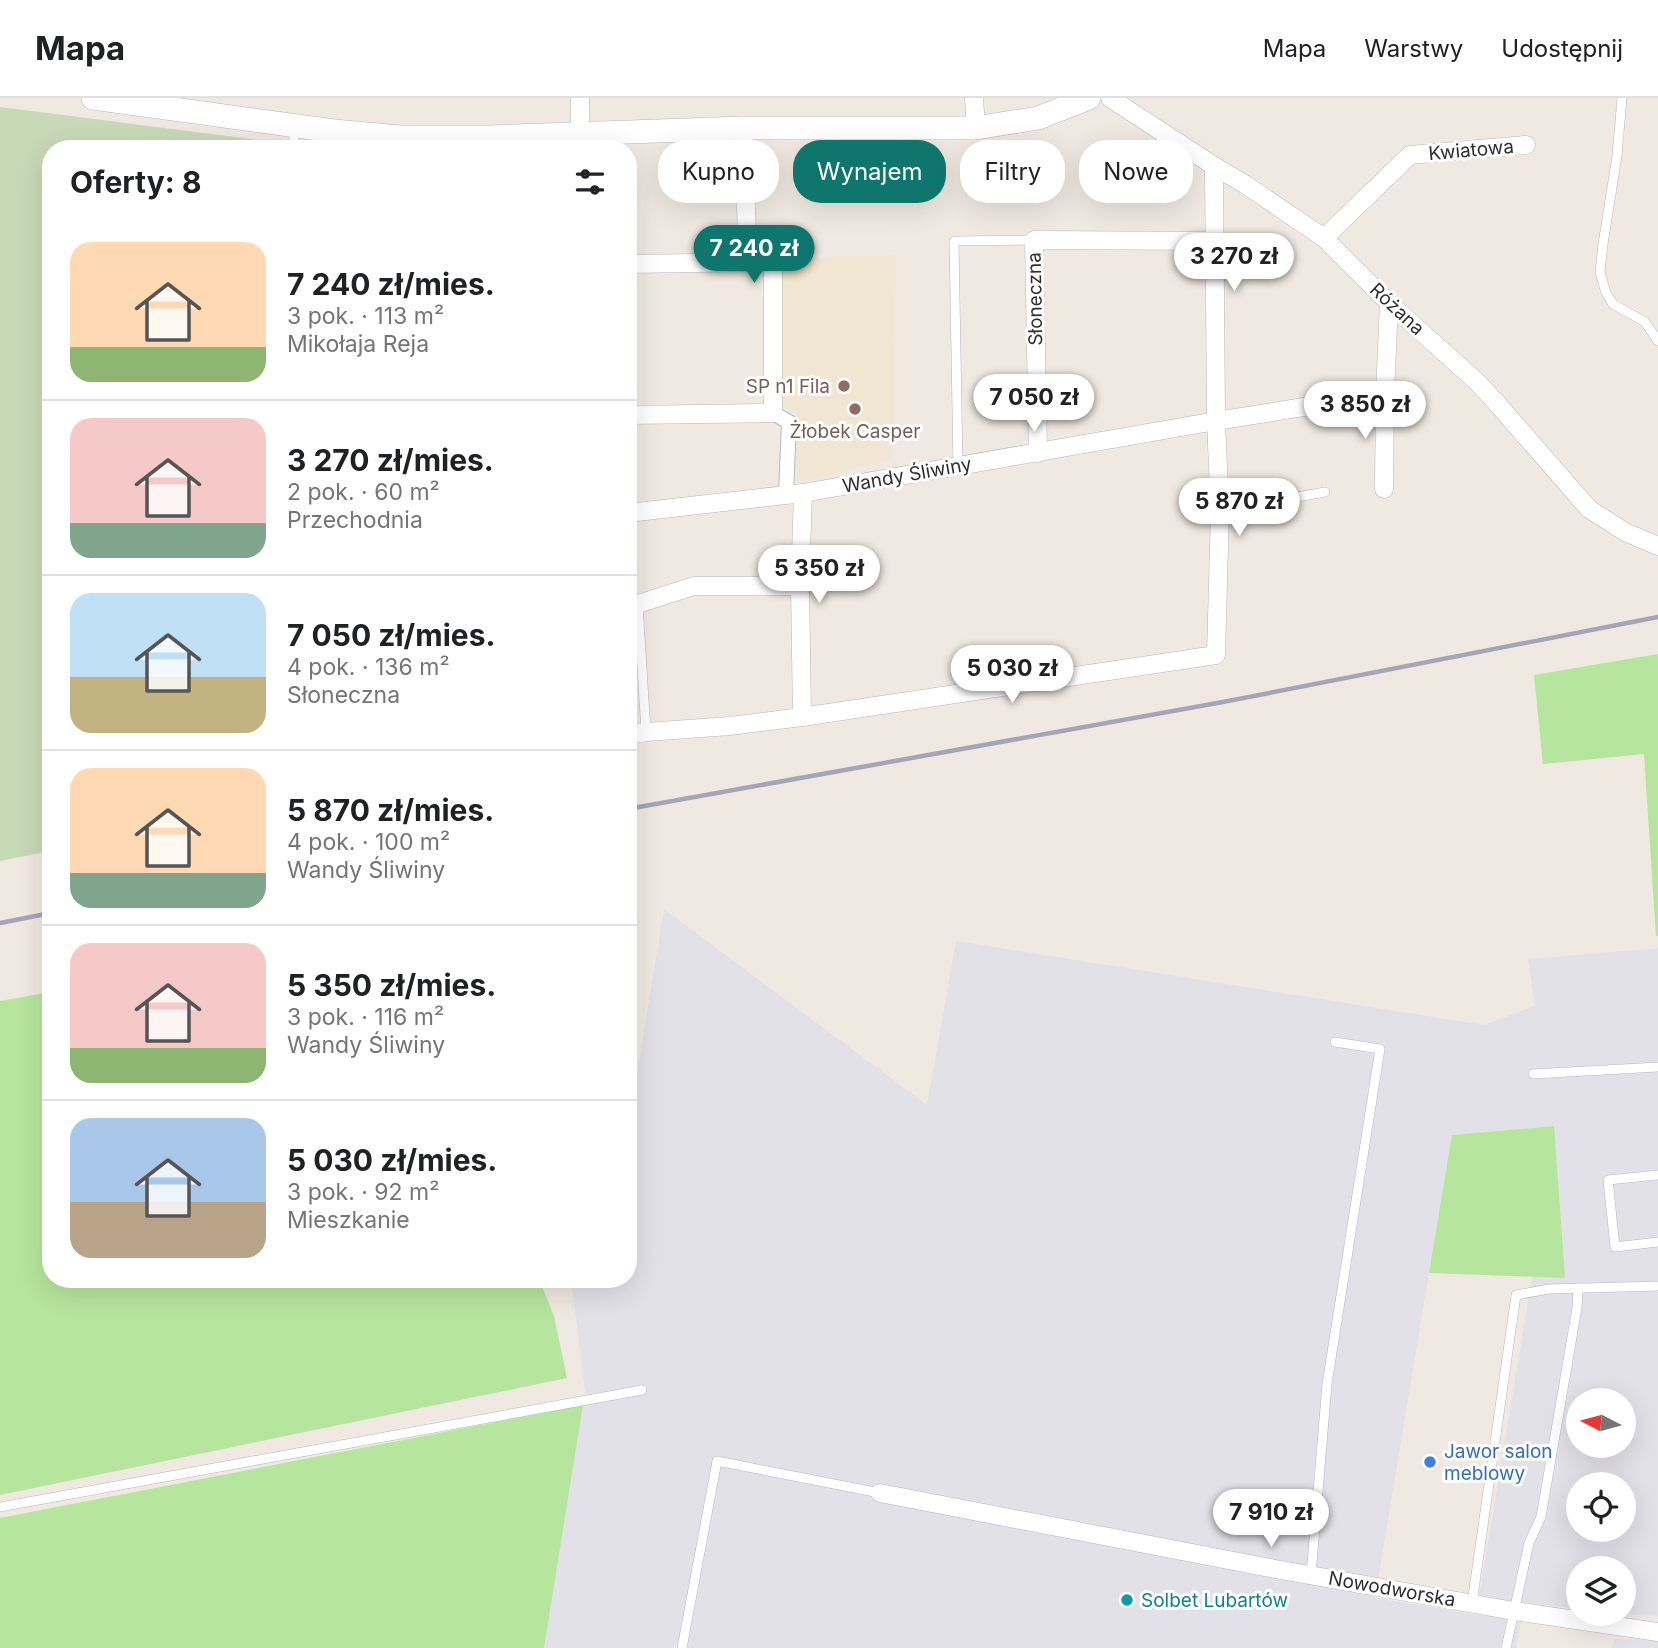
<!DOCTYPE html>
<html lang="pl">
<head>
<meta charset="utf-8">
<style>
  body { margin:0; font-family:Inter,sans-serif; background:#f2f2f2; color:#202124; height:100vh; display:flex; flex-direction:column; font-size:26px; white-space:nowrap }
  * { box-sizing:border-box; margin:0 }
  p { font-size:23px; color:#757577 }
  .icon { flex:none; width:38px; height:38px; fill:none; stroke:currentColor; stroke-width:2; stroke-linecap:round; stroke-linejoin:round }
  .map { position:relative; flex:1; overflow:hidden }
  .sheet { position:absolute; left:42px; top:42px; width:595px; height:1148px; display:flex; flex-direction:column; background:#fff; border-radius:28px; box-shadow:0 7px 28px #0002 }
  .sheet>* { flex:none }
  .top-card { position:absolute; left:658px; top:42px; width:665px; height:63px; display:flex; gap:14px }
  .needle { width:46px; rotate:276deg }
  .fabs { position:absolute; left:1566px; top:1290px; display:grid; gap:14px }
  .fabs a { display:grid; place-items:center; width:70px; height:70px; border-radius:50%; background:#fff; box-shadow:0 7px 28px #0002; font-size:35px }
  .price { position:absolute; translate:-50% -60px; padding:0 16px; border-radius:24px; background:#fff; color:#222; font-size:23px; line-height:46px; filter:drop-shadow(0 2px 4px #0008) }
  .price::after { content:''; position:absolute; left:50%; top:42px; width:21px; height:16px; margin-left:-10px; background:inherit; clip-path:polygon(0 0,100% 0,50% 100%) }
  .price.current { background:#0f766e; color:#fff }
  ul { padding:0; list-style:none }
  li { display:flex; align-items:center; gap:21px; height:175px; padding:0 28px }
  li+li { border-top:2px solid #e0e0e0 }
  li span { display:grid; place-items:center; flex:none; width:196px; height:140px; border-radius:21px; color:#555 }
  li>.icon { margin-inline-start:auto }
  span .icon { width:84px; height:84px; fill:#fffc; stroke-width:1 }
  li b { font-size:30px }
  h2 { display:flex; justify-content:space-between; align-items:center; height:84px; padding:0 28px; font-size:30px }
  .tag { padding:0 24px; border-radius:28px; background:#fff; box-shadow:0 7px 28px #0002; font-size:24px; line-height:63px }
  .tag.current { background:#0f766e; color:#fff }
  header { display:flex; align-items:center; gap:42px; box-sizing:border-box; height:98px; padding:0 35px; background:#fff; border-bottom:2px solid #e0e0e0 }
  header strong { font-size:33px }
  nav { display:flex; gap:38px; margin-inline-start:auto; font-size:24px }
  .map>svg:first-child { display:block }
  .industrial { fill:#e3e1e8; fill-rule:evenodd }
  .education { fill:#f0e6d1 }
  .green { fill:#b6e59e }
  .cemetery { fill:#c8d9b8 }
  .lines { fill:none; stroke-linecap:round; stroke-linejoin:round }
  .service-casing { stroke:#b4b7c1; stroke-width:10 }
  .pedestrian-casing { stroke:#b4b7c1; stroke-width:16 }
  .minor-casing { stroke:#b4b7c1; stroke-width:19 }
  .tertiary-casing { stroke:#b4b7c1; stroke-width:24 }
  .service { stroke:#fff; stroke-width:9 }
  .pedestrian { stroke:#fff; stroke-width:14 }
  .minor { stroke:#fff; stroke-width:18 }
  .tertiary { stroke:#fff; stroke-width:23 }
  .rail { stroke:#a3a6b8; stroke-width:4.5 }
  .education-dot { fill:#8d6e63; stroke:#fff; stroke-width:2.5 }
  .shop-dot { fill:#3f7fe0; stroke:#fff; stroke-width:2.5 }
  .culture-dot { fill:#0f9aa8; stroke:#fff; stroke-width:2.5 }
  .labels { text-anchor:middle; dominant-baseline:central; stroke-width:6; stroke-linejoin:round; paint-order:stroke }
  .street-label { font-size:19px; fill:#2e2e2e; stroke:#fff }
  .education-label { font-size:19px; fill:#785e54; stroke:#fff; text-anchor:end }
  .shop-label { font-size:19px; fill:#366cbe; stroke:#fff; text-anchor:start }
  .culture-label { font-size:19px; fill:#0d838f; stroke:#fff; text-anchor:start }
</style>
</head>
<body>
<header>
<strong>Mapa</strong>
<nav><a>Mapa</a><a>Warstwy</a><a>Udostępnij</a></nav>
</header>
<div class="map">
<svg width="1658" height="1550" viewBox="0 0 1658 1550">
  <rect width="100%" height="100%" fill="#efe9e1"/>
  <g class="industrial">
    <path d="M664,811L927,1007L956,843L1484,927L1535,908L1528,861L1658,850V1518L1619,1516H1624V1470H1578V1511L1479,1499L1532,1179H1565L1554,1028L1452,1037L1375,1500L1521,1524L1516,1550H544L585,1294L571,1181H628V1032ZM1578,1302H1624V1348H1578ZM1578,1386H1624V1432H1578Z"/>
    <path d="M1614,1541L1658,1542V1550H1612Z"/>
  </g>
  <path class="education" d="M896,157L892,361L797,384L796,314L780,308V162Z"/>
  <g class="green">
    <path d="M1658,556V838H1656L1644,656L1543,666L1534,577Z"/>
    <path d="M51,894V1181H539L554,1218L567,1280L0,1397V903Z"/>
    <path d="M1554,1028L1565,1180L1429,1175L1452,1037Z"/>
    <path d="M583,1307L544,1550H0V1420Z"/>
  </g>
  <path class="cemetery" d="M0,9L273,44L272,51H51V753L0,763Z"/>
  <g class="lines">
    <g class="service-casing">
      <g id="service">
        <path d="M1622,0L1617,58L1603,146L1600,174L1606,195L1613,206L1645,224L1658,243"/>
        <path d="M293,51L295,29"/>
        <path d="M333,51L334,35"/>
        <path d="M958,368L954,143L1034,142"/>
        <path d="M1220,413L1325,394"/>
        <path d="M638,506L646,634"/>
        <path d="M1533,976L1658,969"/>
        <path d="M1658,1077L1608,1082L1615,1149L1658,1144"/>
        <path d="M0,1409L642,1292"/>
        <path d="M1311,1477L1327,1286L1380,951L1335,944"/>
        <path d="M1472,1505L1516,1197L1549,1191L1658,1188"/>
        <path d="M682,1550L717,1363L880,1395"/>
        <path d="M1506,1550L1529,1445L1541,1419L1577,1210L1578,1190"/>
      </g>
    </g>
    <g class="pedestrian-casing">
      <path id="pedestrian" d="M773,315L789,324L786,397"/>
    </g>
    <g class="minor-casing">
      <g id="minor">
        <path d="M580,0V35"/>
        <path d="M974,0L976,30"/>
        <path d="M1110,0L1214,68L1246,87L1324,140L1389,205L1475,282L1494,302L1589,411L1625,434L1658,448"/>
        <path d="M743,30L748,164"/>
        <path d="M1324,140L1410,57L1526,47"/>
        <path d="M628,166L766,164L770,166L773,171V315L628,317"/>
        <path d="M1038,355L1034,142L1214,143"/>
        <path d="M1384,391L1385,296"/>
        <path d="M628,415L803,395L1216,323L1385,296L1389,205"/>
        <path d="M628,508L638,506L694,488H800"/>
        <path d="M802,619L800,488L803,395"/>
        <path d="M628,637L646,634L730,628L802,619L1216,557L1220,413L1216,323L1214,68"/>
        <path d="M880,1395L1275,1471L1514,1513L1658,1534"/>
      </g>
    </g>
    <g class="tertiary-casing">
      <path id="tertiary" d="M93,0L334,33L399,39H489L743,30H976L1038,20L1089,0"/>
    </g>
    <use href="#service" class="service"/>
    <use href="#pedestrian" class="pedestrian"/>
    <use href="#minor" class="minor"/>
    <use href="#tertiary" class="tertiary"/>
    <g class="rail">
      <path d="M628,711L1223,604L1658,519"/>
      <path d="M0,825L51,815"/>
    </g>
  </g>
  <g class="education-dot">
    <circle cx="844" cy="288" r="7"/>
    <circle cx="855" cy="311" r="7"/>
  </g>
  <circle class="shop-dot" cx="1430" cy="1364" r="7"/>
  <circle class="culture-dot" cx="1127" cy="1502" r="7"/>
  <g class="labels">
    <g class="street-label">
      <text transform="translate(1471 52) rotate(-5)">Kwiatowa</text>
      <text transform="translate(1035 201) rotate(-91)">Słoneczna</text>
      <text transform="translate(1397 211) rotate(43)">Różana</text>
      <text transform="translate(907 377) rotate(-10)">Wandy Śliwiny</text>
      <text transform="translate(1392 1491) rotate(10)">Nowodworska</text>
    </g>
    <g class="education-label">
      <text x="830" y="288">SP n1 Fila</text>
      <text x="855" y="333" text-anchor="middle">Żłobek Casper</text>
    </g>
    <g class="shop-label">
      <text x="1444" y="1353">Jawor salon<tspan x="1444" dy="22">meblowy</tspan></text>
    </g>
    <g class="culture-label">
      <text x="1141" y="1502">Solbet Lubartów</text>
    </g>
  </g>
</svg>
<div class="fabs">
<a><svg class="needle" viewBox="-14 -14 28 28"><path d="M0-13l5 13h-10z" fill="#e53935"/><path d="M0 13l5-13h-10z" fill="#757577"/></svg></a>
<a><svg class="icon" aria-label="locate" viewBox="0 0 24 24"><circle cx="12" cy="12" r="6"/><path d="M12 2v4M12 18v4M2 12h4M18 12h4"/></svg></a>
<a><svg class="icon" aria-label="layers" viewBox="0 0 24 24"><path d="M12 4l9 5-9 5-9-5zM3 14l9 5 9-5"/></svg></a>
</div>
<b class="price current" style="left:754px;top:187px">7 240 zł</b>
<b class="price" style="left:1234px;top:195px">3 270 zł</b>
<b class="price" style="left:1034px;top:336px">7 050 zł</b>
<b class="price" style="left:1365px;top:343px">3 850 zł</b>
<b class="price" style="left:1239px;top:440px">5 870 zł</b>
<b class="price" style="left:819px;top:507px">5 350 zł</b>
<b class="price" style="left:1012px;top:607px">5 030 zł</b>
<b class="price" style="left:1271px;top:1451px">7 910 zł</b>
<div class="top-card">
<a class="tag">Kupno</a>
<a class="tag current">Wynajem</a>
<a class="tag">Filtry</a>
<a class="tag">Nowe</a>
</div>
<section class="sheet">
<h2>Oferty: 8<svg class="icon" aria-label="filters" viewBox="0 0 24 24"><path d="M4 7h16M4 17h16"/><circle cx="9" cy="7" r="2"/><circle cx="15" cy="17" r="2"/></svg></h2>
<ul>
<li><span style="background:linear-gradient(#ffd9b3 75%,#8fb573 0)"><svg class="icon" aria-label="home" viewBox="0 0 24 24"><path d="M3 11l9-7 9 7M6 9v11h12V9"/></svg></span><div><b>7 240 zł/mies.</b><p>3 pok. · 113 m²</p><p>Mikołaja Reja</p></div></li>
<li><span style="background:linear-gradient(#f6c9c9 75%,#7fa58c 0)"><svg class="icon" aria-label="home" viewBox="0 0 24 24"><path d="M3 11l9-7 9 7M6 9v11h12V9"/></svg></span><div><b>3 270 zł/mies.</b><p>2 pok. · 60 m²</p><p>Przechodnia</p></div></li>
<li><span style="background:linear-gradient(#bfe0f5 60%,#c2b280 0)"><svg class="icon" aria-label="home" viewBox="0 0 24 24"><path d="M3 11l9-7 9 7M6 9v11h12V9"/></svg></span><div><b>7 050 zł/mies.</b><p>4 pok. · 136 m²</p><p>Słoneczna</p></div></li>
<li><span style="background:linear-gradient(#ffd9b3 75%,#7fa58c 0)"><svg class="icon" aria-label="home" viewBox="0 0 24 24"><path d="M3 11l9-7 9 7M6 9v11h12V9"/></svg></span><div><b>5 870 zł/mies.</b><p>4 pok. · 100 m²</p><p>Wandy Śliwiny</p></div></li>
<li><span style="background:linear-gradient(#f6c9c9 75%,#8fb573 0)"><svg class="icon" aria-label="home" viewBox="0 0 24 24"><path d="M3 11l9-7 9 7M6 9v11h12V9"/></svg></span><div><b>5 350 zł/mies.</b><p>3 pok. · 116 m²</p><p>Wandy Śliwiny</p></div></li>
<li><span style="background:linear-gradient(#a9c7e8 60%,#b9a48a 0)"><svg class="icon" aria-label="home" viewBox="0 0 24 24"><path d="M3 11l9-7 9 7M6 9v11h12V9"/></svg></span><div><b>5 030 zł/mies.</b><p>3 pok. · 92 m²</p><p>Mieszkanie</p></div></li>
</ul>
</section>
</div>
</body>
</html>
